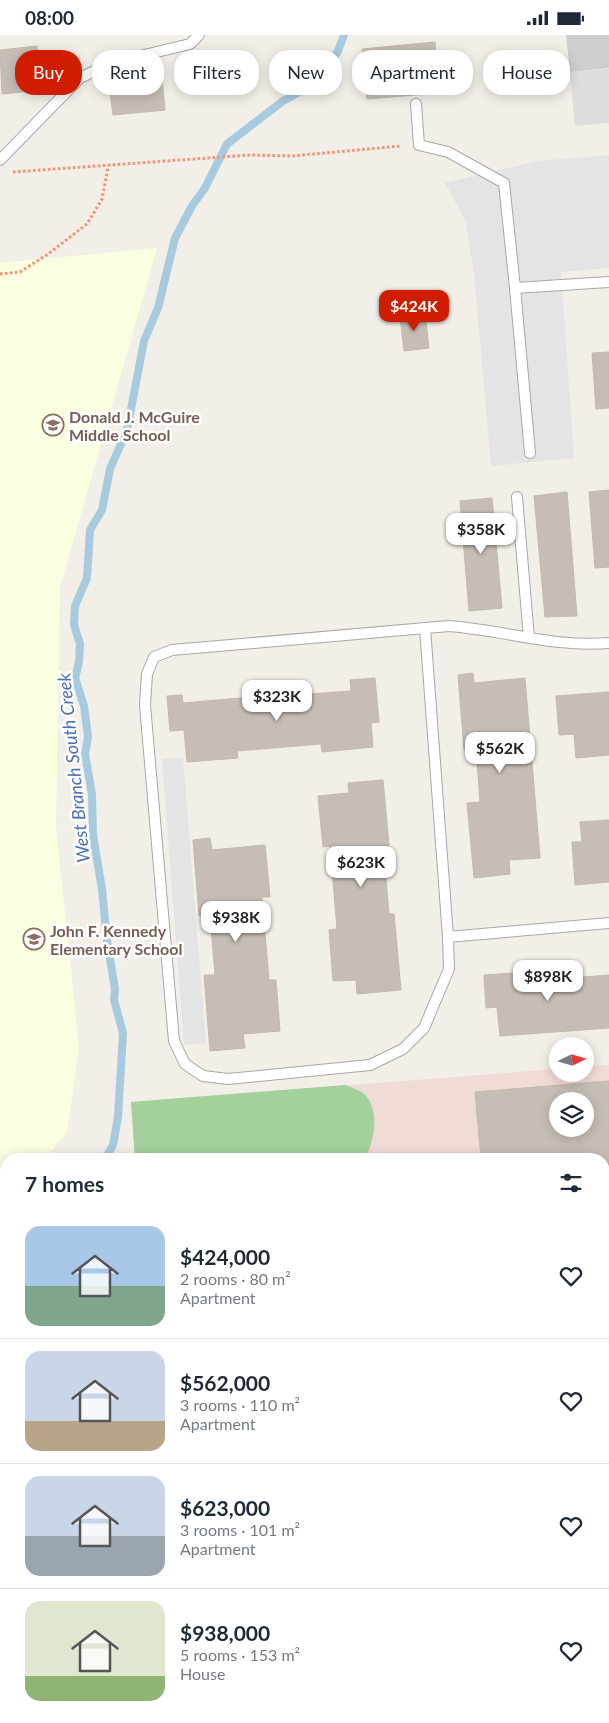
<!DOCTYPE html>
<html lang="en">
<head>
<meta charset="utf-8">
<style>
  body { margin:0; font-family:Lato,sans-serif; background:#f2f2f3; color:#1f2937; height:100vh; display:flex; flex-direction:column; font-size:19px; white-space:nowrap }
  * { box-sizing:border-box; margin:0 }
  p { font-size:16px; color:#747a83 }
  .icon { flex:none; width:28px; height:28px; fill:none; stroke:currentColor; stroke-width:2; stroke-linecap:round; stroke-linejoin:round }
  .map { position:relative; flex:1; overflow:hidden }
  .sheet { position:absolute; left:0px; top:1118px; width:610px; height:571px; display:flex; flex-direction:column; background:#fff; border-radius:20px 20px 0 0; box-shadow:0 2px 12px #0003 }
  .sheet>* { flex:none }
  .top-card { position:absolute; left:15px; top:15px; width:580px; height:45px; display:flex; gap:10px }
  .needle { width:32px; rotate:85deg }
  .buttons { position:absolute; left:549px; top:1002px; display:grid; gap:10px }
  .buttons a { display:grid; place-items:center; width:45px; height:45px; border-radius:50%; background:#fff; box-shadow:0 2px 12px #0003; font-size:25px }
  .price { position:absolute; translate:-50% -42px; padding:0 11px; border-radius:10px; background:#fff; color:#222; font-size:16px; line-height:32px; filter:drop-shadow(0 1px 2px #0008) }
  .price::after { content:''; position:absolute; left:50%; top:30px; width:15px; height:11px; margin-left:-8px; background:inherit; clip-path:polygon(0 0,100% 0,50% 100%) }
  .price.selected { background:#d01d00; color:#fff }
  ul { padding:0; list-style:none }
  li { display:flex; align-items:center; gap:15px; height:125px; padding:0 25px }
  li+li { border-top:1px solid #e0e1e3 }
  li span { display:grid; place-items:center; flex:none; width:140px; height:100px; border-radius:15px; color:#555 }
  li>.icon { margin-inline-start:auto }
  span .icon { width:60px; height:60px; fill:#fffc; stroke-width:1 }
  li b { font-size:21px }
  h2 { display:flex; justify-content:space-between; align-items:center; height:60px; padding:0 25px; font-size:21px }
  .tag { padding:0 18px; border-radius:20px; background:#fff; box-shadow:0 2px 12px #0003; font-size:18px; line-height:45px }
  .tag.selected { background:#d01d00; color:#fff }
  .status { display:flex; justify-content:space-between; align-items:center; height:35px; padding:0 25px; background:#fff; direction:ltr }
  .status svg { height:14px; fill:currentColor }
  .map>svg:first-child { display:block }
  .residential { fill:#dedddd }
  .commercial { fill:#f1dbd6; fill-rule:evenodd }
  .industrial { fill:#ead8e4 }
  .education { fill:#fbffe1 }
  .religious { fill:#cecece }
  .farmland { fill:#e9efd2 }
  .forest { fill:#a3d09b }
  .parking { fill:#e4e4e4 }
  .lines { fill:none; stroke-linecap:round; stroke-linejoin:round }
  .stream { stroke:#a7cade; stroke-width:8 }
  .building { fill:#c6beb6; stroke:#c3b8a9; fill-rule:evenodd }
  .lane-casing { stroke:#a7a7a7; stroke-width:12 }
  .path { stroke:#fb8f6d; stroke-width:3; stroke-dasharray:2.5 2.5; stroke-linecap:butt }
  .lane { stroke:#fff; stroke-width:10 }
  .labels { text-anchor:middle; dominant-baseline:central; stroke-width:5; stroke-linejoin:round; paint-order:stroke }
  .education-label { font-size:16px; font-weight:bold; fill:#785e54; stroke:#fff; text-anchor:start }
  .water-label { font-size:18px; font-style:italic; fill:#4b70b1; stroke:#fff }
</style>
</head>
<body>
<div class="status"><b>08:00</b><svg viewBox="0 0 49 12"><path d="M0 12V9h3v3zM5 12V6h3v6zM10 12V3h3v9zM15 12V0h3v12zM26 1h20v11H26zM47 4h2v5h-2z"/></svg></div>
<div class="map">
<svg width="609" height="1688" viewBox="0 0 609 1688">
  <rect width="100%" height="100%" fill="#f1efe7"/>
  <path class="residential" d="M609,34V88L575,91L570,37Z"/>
  <path class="commercial" d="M609,1030V1228H604V1124H135L131,1067L557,1034L558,1039H585V1031ZM558,1066H585V1094H558Z"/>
  <path class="industrial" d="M0,1491L6,1506V1682L80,1683V1688H0Z"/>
  <path class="education" d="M157,213L60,552L56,792L79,1013L67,1097L45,1124H6V1170L0,1178V228Z"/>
  <path class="religious" d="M566,0H609V33L570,37Z"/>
  <g class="farmland">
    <path d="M609,1260V1383L604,1391V1261Z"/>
    <path d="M243,1683V1682L442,1683L438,1688H245Z"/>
  </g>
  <path class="forest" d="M346,1050C351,1053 360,1055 364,1059C381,1075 374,1106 365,1124H135L131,1067Z"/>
  <g class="parking">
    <path d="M609,120V233L561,237L574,423L491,431L474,238L465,185L445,148L538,126Z"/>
    <path d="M183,723L206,1008L184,1010L162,724Z"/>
    <path d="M604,1149H609V1223L604,1224Z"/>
  </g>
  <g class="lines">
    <g class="stream">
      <path d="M105,1124L113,1110L118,1082L123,998L114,965L115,954L107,906L102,854L93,800L92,759L85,719L88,702L84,671L75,643L79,627L80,609L74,590L75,571L87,543L90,495L102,475L110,434L127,395L144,306L158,273L175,203L192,171L205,153L227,109L283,66L303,55L312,48L329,30L338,16L344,0"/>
      <path d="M0,1241L6,1235"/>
      <path d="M0,1459L6,1472"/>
      <path d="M604,1526L609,1514"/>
      <path d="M187,1682L190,1688"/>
      <path d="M513,1688L516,1682"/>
    </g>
  </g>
  <g class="building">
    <path d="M435,7L439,58L367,64L362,14Z"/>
    <path d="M37,11L41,55L2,59L0,15Z"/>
    <path d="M162,43L165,75L113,80L109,49Z"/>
    <path d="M425,278L429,313L404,316L400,281Z"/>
    <path d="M609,317V373L596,374L592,318Z"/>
    <path d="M609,455V532L595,533L589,457Z"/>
    <path d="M567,457L577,581L545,582L534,461Z"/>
    <path d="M492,463L502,573L469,576L460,466Z"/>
    <path d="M473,638L474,648L525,643L540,823L509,825L510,839L474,843L467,768L480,767L476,713L464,714L458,640Z"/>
    <path d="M375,643L379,687L371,688L373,712L322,717L321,709L237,716L238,723L187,727L184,695L170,696L167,661L182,660L183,668L310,657V659L351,656L350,645Z"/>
    <path d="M609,657V720L576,723L574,699L559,700L556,661Z"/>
    <path d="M383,745L390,821H384L389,879H394L401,955L357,959L356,945L333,946L329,895L337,894L330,811L323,812L318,761L349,758L348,748Z"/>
    <path d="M609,785V847L575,850L572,807H582L580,787Z"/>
    <path d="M210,803L212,815L265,810L270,862H262L269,945H276L280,996L243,999L245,1013L210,1016L204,940H215L210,880L199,881L193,805Z"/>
    <path d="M558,935V944L609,940V993L500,1001L497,972L486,973L484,940Z"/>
    <path d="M609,1046V1142H604V1124H481L475,1057ZM558,1066H585V1094H558Z"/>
  </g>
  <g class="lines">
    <g class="lane-casing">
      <g id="lane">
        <path d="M416,69L419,110L448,117L504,148L515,253L530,418"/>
        <path d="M0,125L80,43L111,28L190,9L199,0"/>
        <path d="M515,253L609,247"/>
        <path d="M517,462L529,603"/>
        <path d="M425,593L448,902"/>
        <path d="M609,608C555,613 503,595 449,591L172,615L154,622L147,639L145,670L174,1006L185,1029L203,1041L228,1044L370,1030L403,1014L424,993L449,934L448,902L609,888"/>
        <path d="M604,1188H609"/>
        <path d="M0,1614L6,1623"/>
        <path d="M32,1682L34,1688"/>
      </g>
    </g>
    <g class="path">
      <path d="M13,137L250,120L292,121L401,111"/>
      <path d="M0,239L20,237L48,219L87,189L102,164L108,132"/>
    </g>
    <use href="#lane" class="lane"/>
  </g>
  <defs>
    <g id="school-ring" transform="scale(1.125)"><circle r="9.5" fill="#fff" stroke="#8d6e63" stroke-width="1.5"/><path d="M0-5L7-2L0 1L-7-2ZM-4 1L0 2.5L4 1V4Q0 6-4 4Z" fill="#8d6e63"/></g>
  </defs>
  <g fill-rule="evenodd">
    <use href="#school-ring" x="53" y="390"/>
    <use href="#school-ring" x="34" y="904"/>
  </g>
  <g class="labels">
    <g class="education-label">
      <text x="69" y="381">Donald J. McGuire<tspan x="69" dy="18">Middle School</tspan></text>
      <text x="50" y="895">John F. Kennedy<tspan x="50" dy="18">Elementary School</tspan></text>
    </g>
    <g class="water-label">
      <text transform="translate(73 733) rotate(-96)">West Branch South Creek</text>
    </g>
  </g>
</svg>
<div class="buttons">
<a><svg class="needle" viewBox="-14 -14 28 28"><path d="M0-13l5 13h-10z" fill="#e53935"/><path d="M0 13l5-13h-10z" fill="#747a83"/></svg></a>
<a><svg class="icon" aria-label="layers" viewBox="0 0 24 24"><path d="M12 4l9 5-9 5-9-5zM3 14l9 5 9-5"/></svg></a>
</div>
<b class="price selected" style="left:414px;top:297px">$424K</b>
<b class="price" style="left:481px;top:520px">$358K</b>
<b class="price" style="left:277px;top:687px">$323K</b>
<b class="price" style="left:500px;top:739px">$562K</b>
<b class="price" style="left:361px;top:853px">$623K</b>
<b class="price" style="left:236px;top:908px">$938K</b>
<b class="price" style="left:548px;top:967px">$898K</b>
<div class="top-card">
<a class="tag selected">Buy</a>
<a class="tag">Rent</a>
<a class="tag">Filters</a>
<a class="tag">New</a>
<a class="tag">Apartment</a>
<a class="tag">House</a>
</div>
<section class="sheet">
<h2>7 homes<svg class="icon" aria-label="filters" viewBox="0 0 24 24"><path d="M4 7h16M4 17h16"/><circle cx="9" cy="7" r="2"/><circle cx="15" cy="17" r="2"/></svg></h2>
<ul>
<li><span style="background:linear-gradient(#a9c7e8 60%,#7fa58c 0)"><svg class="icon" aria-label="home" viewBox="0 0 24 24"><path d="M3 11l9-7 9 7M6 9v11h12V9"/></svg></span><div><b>$424,000</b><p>2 rooms · 80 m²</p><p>Apartment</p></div><svg class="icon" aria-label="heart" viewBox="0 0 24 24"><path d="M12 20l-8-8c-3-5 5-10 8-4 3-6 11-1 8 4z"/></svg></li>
<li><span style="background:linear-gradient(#c9d6e8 70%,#b9a48a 0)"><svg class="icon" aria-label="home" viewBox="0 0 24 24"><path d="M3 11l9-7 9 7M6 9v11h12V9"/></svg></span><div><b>$562,000</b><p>3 rooms · 110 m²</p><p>Apartment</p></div><svg class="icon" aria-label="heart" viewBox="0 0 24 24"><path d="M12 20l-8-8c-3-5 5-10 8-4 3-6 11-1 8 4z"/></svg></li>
<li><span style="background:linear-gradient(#c9d6e8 60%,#9aa5b1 0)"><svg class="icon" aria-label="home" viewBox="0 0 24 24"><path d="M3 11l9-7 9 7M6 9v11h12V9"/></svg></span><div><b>$623,000</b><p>3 rooms · 101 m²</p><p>Apartment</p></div><svg class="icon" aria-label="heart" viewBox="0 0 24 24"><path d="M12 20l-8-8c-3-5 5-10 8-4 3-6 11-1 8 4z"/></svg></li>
<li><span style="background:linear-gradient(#dfe7d0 75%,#8fb573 0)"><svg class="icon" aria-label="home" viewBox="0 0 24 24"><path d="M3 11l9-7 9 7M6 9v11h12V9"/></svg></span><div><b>$938,000</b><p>5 rooms · 153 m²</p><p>House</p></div><svg class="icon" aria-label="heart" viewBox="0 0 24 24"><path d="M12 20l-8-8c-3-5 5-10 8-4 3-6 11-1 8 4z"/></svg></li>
</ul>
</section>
</div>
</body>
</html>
